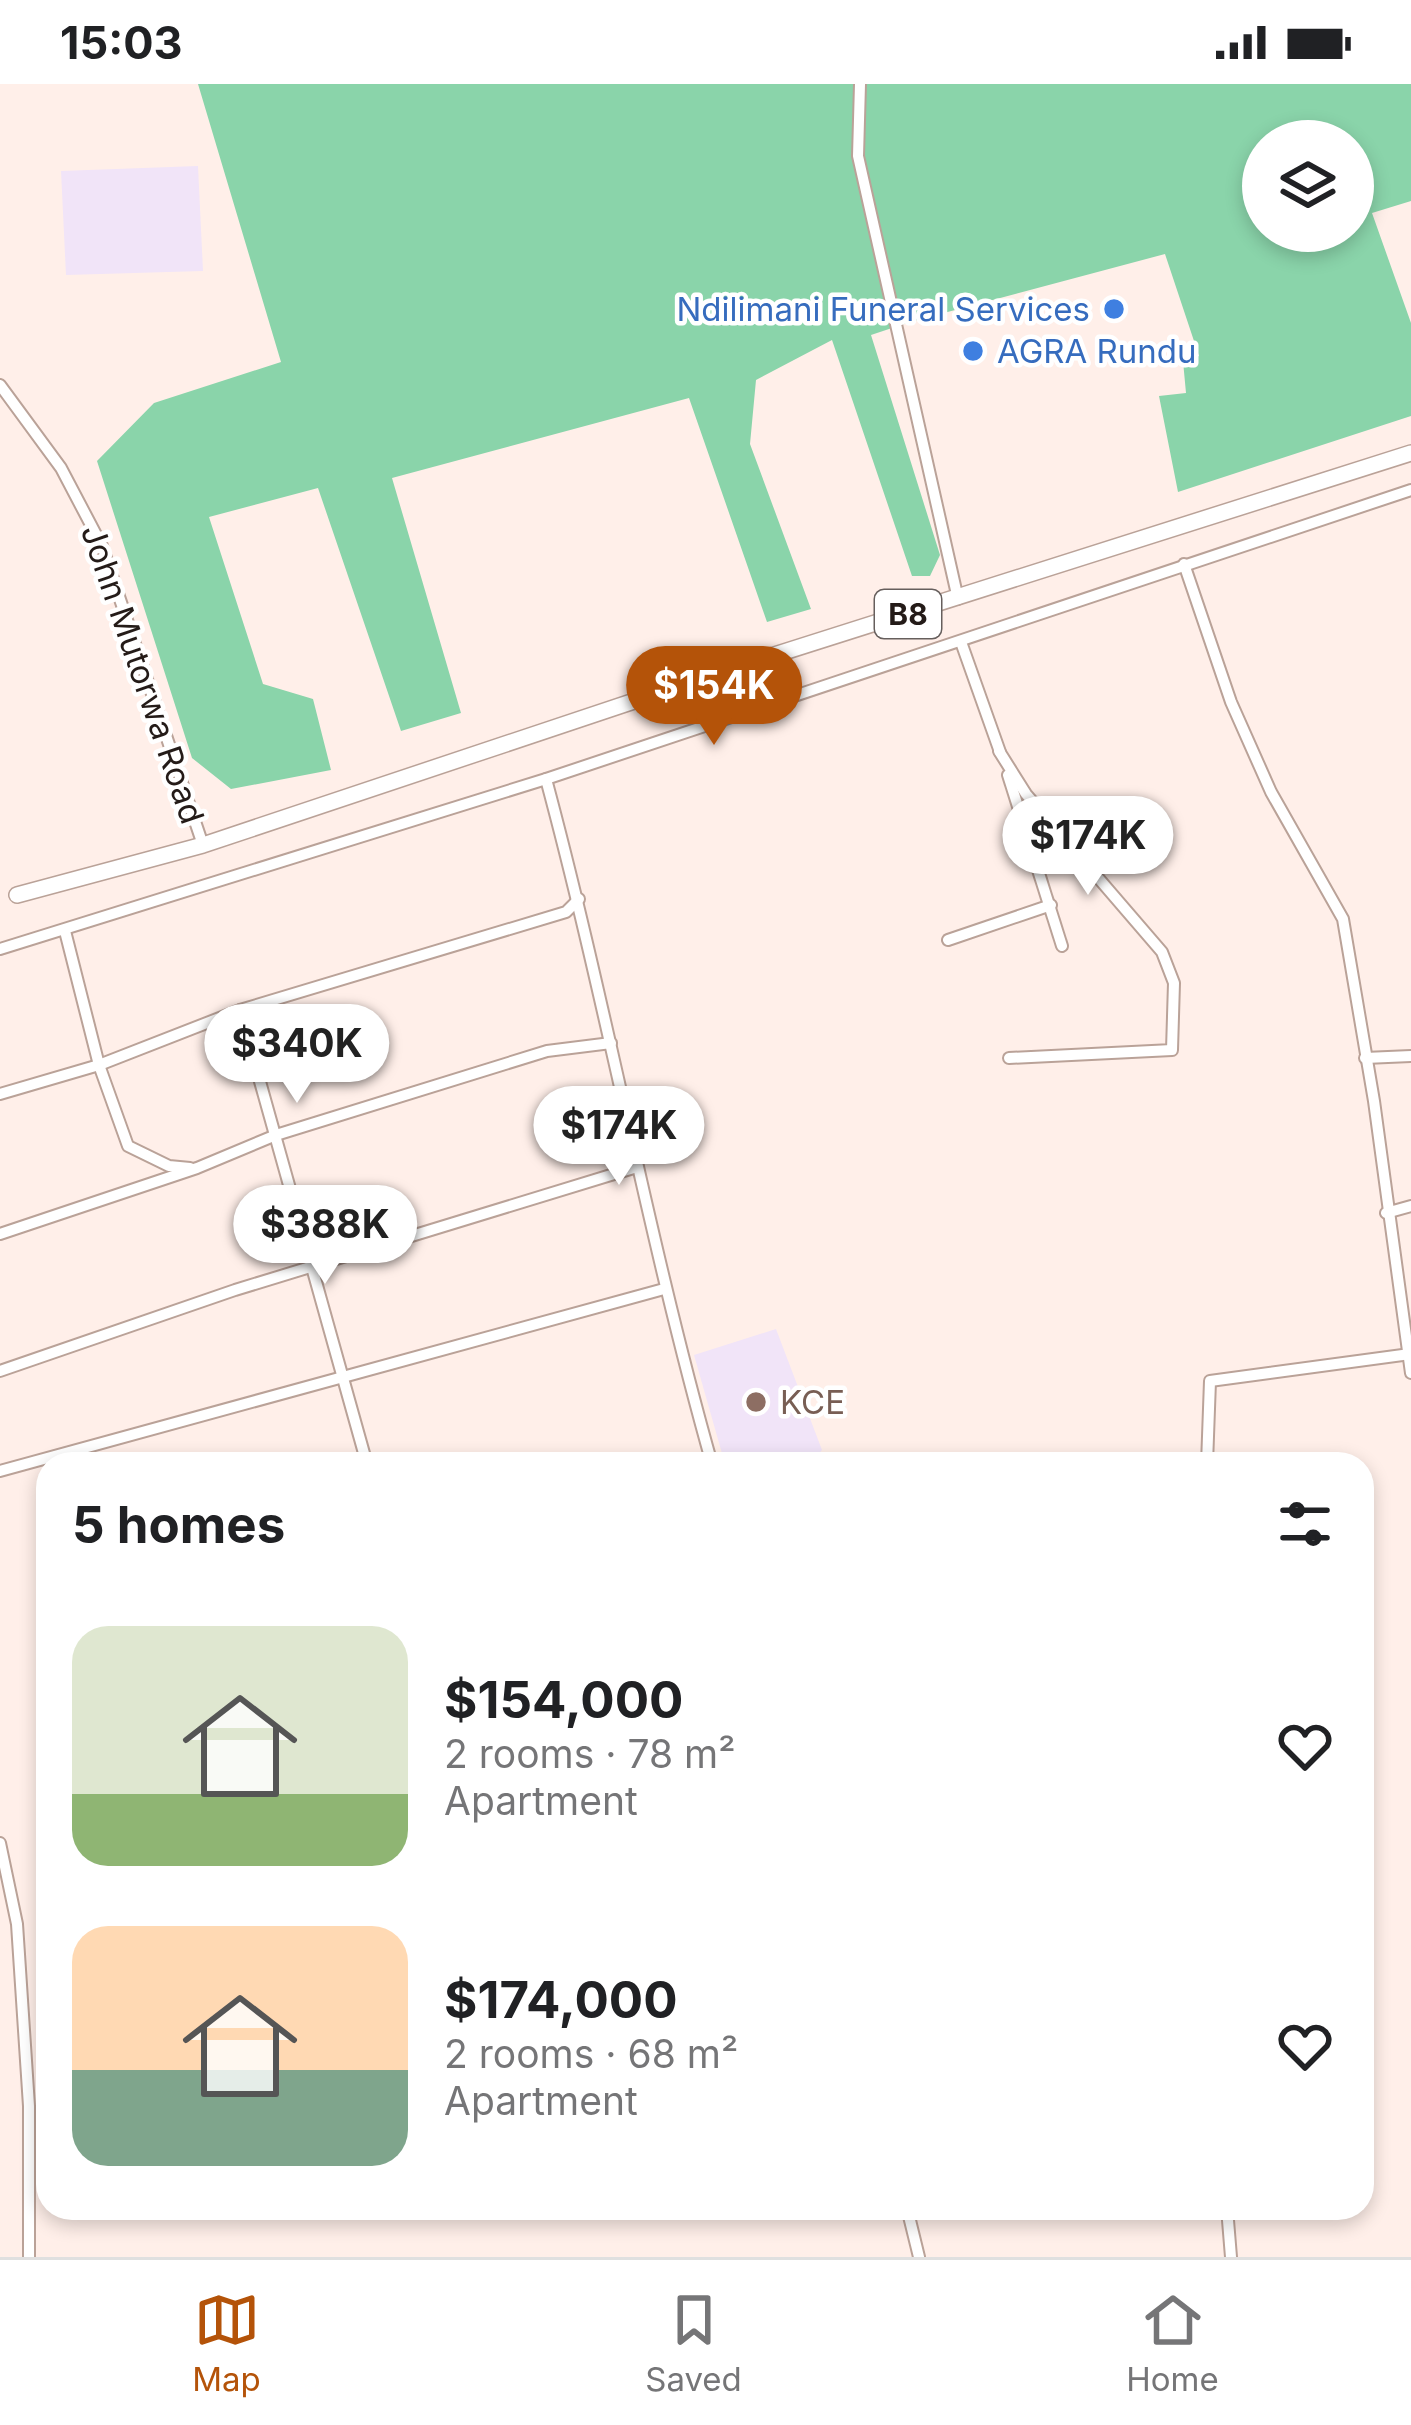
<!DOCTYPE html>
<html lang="en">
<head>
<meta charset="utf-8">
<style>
  body { margin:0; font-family:Inter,sans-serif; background:#f2f2f2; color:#202124; height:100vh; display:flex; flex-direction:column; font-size:45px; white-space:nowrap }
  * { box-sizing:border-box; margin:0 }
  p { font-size:39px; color:#757577 }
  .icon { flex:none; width:66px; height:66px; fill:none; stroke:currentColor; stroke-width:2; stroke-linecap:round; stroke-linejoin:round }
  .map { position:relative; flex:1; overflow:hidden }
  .details { position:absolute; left:36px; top:1368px; width:1338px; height:768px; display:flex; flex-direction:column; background:#fff; border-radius:36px; box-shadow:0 6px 18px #0003 }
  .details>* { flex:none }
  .tools { position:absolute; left:1242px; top:36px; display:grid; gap:24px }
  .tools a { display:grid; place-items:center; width:132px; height:132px; border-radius:50%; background:#fff; box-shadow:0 6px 18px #0003; font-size:60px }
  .price { position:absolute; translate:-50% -102px; padding:0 27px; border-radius:42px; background:#fff; color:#222; font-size:39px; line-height:78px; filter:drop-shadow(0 3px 6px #0008) }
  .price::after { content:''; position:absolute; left:50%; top:72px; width:36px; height:27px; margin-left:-18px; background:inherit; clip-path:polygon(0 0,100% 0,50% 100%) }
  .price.active { background:#b45309; color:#fff }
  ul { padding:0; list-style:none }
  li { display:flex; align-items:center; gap:36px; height:300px; padding:0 36px }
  li span { display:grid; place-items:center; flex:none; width:336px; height:240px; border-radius:36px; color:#555 }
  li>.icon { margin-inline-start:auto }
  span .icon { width:144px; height:144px; fill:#fffc; stroke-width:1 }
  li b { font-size:51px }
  h2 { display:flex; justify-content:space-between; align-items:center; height:144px; padding:0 36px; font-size:51px }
  .status { display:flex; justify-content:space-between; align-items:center; height:84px; padding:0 60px; background:#fff; direction:ltr }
  .status svg { height:33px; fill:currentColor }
  .tab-bar { display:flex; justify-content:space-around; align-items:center; height:168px; border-top:3px solid #e0e0e0; background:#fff; font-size:33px; color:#757577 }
  .tab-bar a { display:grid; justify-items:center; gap:6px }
  .tab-bar .active { color:#b45309 }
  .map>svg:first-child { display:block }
  .education { fill:#f1e4f8 }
  .green { fill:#8ad4aa; fill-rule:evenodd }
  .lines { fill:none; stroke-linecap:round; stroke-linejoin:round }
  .minor-casing { stroke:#baa298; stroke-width:14 }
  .highway-casing { stroke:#baa298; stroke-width:18 }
  .minor { stroke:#fff; stroke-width:10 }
  .highway { stroke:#fff; stroke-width:15 }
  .shop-dot { fill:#3f7fe0; stroke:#fff; stroke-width:4.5 }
  .education-dot { fill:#8d6e63; stroke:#fff; stroke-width:4.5 }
  .labels { text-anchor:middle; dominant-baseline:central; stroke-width:9; stroke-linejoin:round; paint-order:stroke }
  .shield { fill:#fff; stroke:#665f5d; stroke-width:3 }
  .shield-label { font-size:30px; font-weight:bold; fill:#241b18 }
  .shop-label { font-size:33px; fill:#366cbe; stroke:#fff; text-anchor:end }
  .street-label { font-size:33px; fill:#241b18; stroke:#fff }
  .education-label { font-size:33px; fill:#785e54; stroke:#fff; text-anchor:start }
</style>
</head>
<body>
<div class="status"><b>15:03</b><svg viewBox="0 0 49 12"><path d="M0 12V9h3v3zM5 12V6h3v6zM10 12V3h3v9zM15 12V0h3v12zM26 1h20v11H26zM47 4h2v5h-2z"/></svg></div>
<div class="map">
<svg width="1411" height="2173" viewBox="0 0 1411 2173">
  <rect width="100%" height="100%" fill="#ffefe9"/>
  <g class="education">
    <path d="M198,82L203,187L66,191L61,87Z"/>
    <path d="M776,1245L822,1366L810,1380H725L694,1271Z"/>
  </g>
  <path class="green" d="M198,0H1411V117L1372,129L1411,239V332L1178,408L1159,312L1186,309L1183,277L1199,272L1165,170L910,238L871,251L940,471L930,492H912L832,256L756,296L750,360L811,525L767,538L689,314L392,394L461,629L401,647L318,404L209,433L263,600L313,615L331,686L231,705L192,674L97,377L154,319L281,278ZM1263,57H1353V147H1263Z"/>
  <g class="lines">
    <g class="minor-casing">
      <g id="minor">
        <path d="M860,0L858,72L958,515"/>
        <path d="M0,301L61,384L102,462L203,761"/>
        <path d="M1184,480L1231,618L1271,708L1343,835L1374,1017L1411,1289"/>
        <path d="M961,558L1000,668"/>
        <path d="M999,667L1026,710L1162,868L1174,899L1172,966L1009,974"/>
        <path d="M1008,691L1062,862"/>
        <path d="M546,695C607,922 648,1154 712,1380"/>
        <path d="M65,847L99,981L128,1062L169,1082L190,1084"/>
        <path d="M948,856L1051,821"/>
        <path d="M0,865L546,695L1411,406"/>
        <path d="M240,926L367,1380"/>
        <path d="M1365,974L1411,972"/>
        <path d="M0,1010L99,981L240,926L566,828L579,815"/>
        <path d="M1386,1129L1411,1122"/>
        <path d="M0,1150L197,1084L276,1051L547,967L611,959"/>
        <path d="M0,1287L235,1206L637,1083"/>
        <path d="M1207,1380L1210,1297L1410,1270"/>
        <path d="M0,1387L664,1205"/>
        <path d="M0,1759L17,1840L29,2022V2173"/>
        <path d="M907,2124L919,2173"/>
        <path d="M1227,2124L1231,2173"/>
      </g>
    </g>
    <g class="highway-casing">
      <path id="highway" d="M17,811L203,761L721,588L1411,369"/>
    </g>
    <use href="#minor" class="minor"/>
    <use href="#highway" class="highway"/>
  </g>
  <g class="shop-dot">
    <circle cx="1114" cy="225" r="12"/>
    <circle cx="973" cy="267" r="12"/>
  </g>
  <circle class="education-dot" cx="756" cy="1318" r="12"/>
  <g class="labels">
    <rect class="shield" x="875" y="506" width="66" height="48" rx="9"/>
    <g class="shield-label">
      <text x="908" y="530">B8</text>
    </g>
    <g class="shop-label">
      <text x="1090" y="225">Ndilimani Funeral Services</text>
      <text x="997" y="267" text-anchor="start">AGRA Rundu</text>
    </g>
    <g class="street-label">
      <text transform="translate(143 590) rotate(71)">John Mutorwa Road</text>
    </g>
    <g class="education-label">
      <text x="780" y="1318">KCE</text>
    </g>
  </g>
</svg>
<div class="tools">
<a><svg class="icon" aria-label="layers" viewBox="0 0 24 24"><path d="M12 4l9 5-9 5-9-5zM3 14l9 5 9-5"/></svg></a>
</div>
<b class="price active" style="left:714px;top:664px">$154K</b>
<b class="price" style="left:1088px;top:814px">$174K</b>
<b class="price" style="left:297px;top:1022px">$340K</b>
<b class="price" style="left:619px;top:1104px">$174K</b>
<b class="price" style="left:325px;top:1203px">$388K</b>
<section class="details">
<h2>5 homes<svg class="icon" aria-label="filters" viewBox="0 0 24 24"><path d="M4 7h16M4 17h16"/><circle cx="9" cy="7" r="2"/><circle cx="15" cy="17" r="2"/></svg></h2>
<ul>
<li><span style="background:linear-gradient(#dfe7d0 70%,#8fb573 0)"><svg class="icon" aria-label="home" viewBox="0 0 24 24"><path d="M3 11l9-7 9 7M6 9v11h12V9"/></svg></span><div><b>$154,000</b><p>2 rooms · 78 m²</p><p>Apartment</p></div><svg class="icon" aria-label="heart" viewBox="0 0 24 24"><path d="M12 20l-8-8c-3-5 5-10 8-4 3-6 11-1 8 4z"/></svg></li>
<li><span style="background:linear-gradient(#ffd9b3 60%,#7fa58c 0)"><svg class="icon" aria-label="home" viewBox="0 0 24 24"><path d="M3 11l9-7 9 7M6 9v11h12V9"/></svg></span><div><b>$174,000</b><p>2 rooms · 68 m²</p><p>Apartment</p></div><svg class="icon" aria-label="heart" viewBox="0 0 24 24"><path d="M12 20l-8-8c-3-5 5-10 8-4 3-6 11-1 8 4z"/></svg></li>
</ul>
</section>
</div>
<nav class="tab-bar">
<a class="active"><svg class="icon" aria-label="map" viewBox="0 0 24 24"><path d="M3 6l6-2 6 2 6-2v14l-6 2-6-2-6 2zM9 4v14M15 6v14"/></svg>Map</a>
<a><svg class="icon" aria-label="saved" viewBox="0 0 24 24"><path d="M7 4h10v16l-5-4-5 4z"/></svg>Saved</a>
<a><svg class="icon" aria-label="home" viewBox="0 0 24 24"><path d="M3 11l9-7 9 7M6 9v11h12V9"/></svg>Home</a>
</nav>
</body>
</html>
